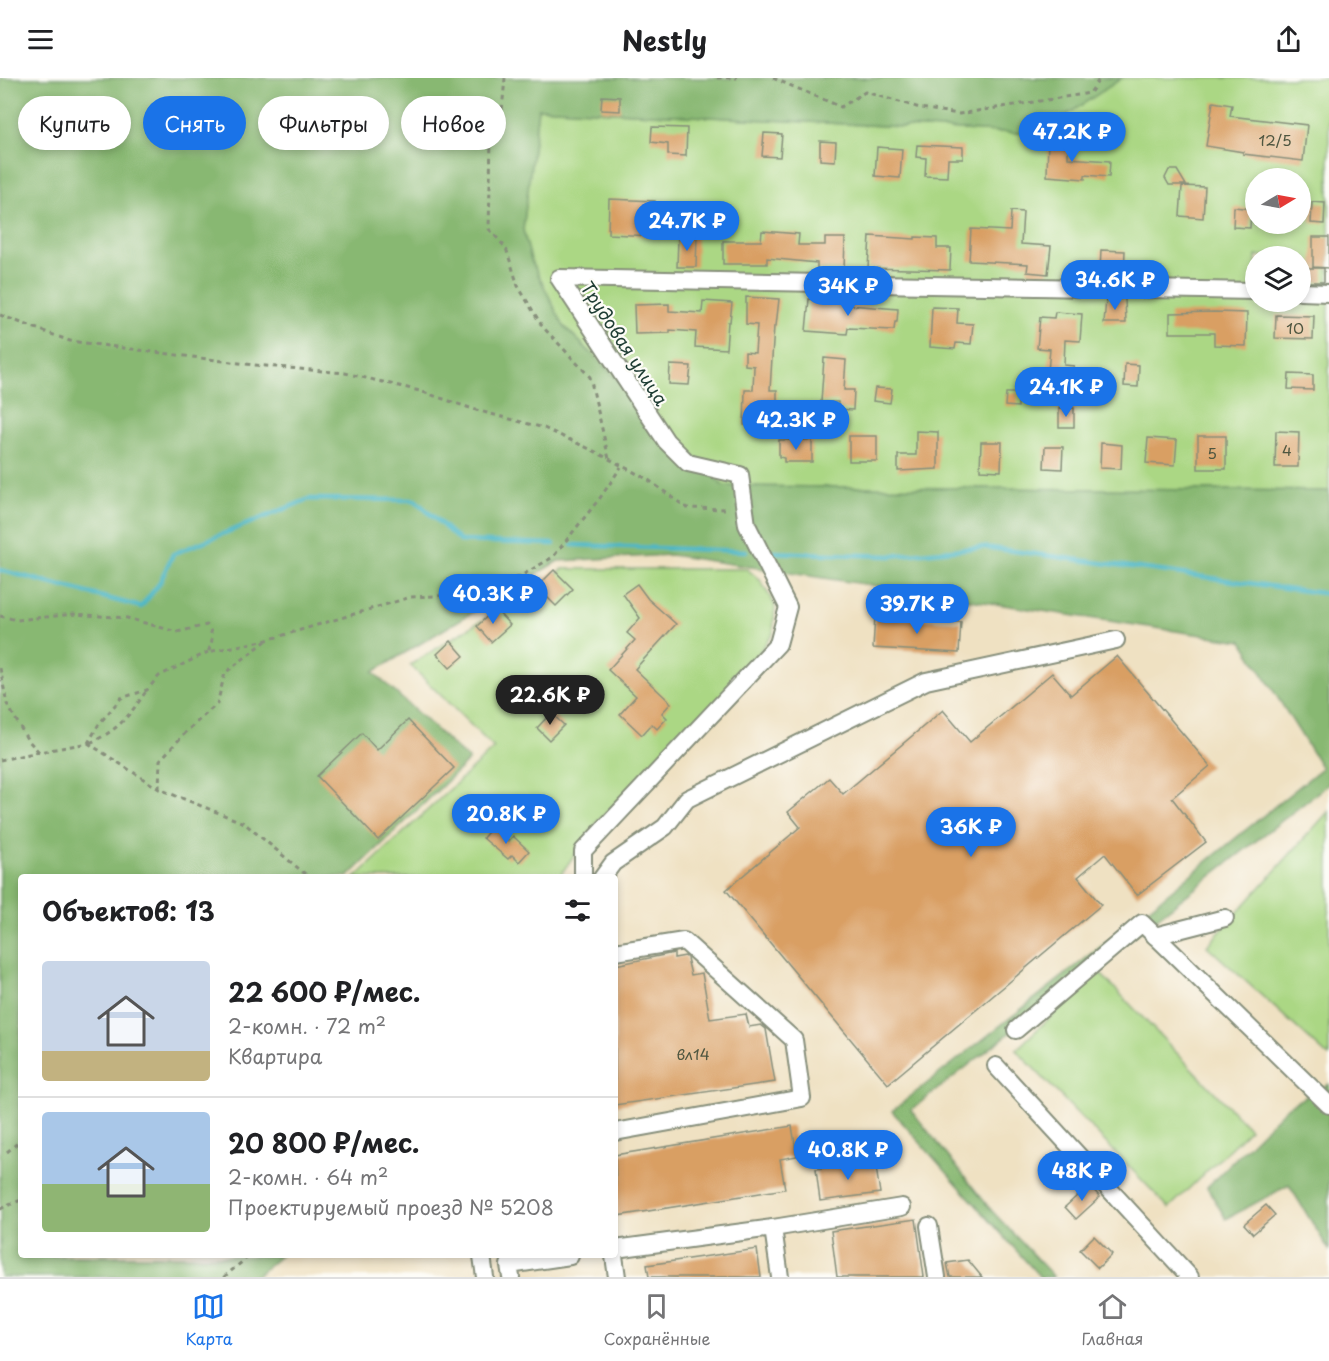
<!DOCTYPE html>
<html lang="ru">
<head>
<meta charset="utf-8">
<style>
  body { margin:0; font-family:"Playpen Sans",sans-serif; background:#f2f2f2; color:#202124; height:100vh; display:flex; flex-direction:column; font-size:22px; white-space:nowrap }
  * { box-sizing:border-box; margin:0 }
  p { font-size:20px; color:#757577 }
  .icon { flex:none; width:33px; height:33px; fill:none; stroke:currentColor; stroke-width:2; stroke-linecap:round; stroke-linejoin:round }
  .map { position:relative; flex:1; overflow:hidden }
  .side { position:absolute; left:18px; top:796px; width:600px; height:384px; display:flex; flex-direction:column; background:#fff; border-radius:6px; box-shadow:0 3px 9px #0003 }
  .side>* { flex:none }
  .top-card { position:absolute; left:18px; top:18px; width:600px; height:54px; display:flex; gap:12px }
  .needle { width:39px; rotate:80deg }
  .fabs { position:absolute; left:1245px; top:90px; display:grid; gap:12px }
  .fabs a { display:grid; place-items:center; width:66px; height:66px; border-radius:50%; background:#fff; box-shadow:0 3px 9px #0003; font-size:30px }
  .price { position:absolute; translate:-50% -51px; padding:0 14px; border-radius:21px; background:#1a73e8; color:#fff; font-size:20px; line-height:39px; filter:drop-shadow(0 2px 3px #0008) }
  .price::after { content:''; position:absolute; left:50%; top:36px; width:18px; height:14px; margin-left:-9px; background:inherit; clip-path:polygon(0 0,100% 0,50% 100%) }
  .price.active { background:#222; color:#fff }
  ul { padding:0; list-style:none }
  li { display:flex; align-items:center; gap:18px; height:150px; padding:0 24px }
  li+li { border-top:2px solid #e0e0e0 }
  li span { display:grid; place-items:center; flex:none; width:168px; height:120px; border-radius:6px; color:#555 }
  li>.icon { margin-inline-start:auto }
  span .icon { width:72px; height:72px; fill:#fffc; stroke-width:1 }
  li b { font-size:26px }
  h2 { display:flex; justify-content:space-between; align-items:center; height:72px; padding:0 24px; font-size:26px }
  .pill { padding:0 21px; border-radius:27px; background:#fff; box-shadow:0 3px 9px #0003; font-size:21px; line-height:54px }
  .pill.active { background:#1a73e8; color:#fff }
  header { display:flex; justify-content:space-between; align-items:center; height:78px; padding:0 24px; background:#fff; font-size:27px; font-weight:700 }
  .tabs { display:flex; justify-content:space-around; align-items:center; height:84px; border-top:2px solid #e0e0e0; background:#fff; font-size:16px; color:#757577 }
  .tabs a { display:grid; justify-items:center; gap:3px }
  .tabs .active { color:#1a73e8 }
  .map>svg:first-child { display:block }
  .green { fill:#abd784; stroke:#658a5c; stroke-width:1.5; fill-rule:evenodd }
  .forest { fill:#88b872; stroke:#547a53; stroke-width:1.5 }
  .lines { fill:none; stroke-linecap:round; stroke-linejoin:round }
  .stream { stroke:#4bb7c7; stroke-width:4.5 }
  .building { fill:#d99f64 }
  .minor-casing { stroke:#878f7b; stroke-width:20 }
  .path { stroke:#878f7b; stroke-width:3; stroke-dasharray:4.5 4.5; stroke-linecap:butt }
  .minor { stroke:#fff; stroke-width:16 }
  .labels { text-anchor:middle; dominant-baseline:central; stroke-width:4.5; stroke-linejoin:round; paint-order:stroke }
  .number-label { font-size:15px; fill:#4e5640 }
  .street-label { font-size:18px; fill:#1f3d34; stroke:#fdfcf7 }
</style>
</head>
<body>
<header><svg class="icon" aria-label="menu" viewBox="0 0 24 24"><path d="M4 6h16M4 12h16M4 18h16"/></svg>Nestly<svg class="icon" aria-label="share" viewBox="0 0 24 24"><path d="M12 15V3M7 8l5-5 5 5M5 13v7h14v-7"/></svg></header>
<div class="map">
<svg width="1329" height="1199" viewBox="0 0 1329 1199">
  <rect width="100%" height="100%" fill="#fdfcf7"/>
  <filter id="ink" filterUnits="userSpaceOnUse"><feTurbulence type="fractalNoise" baseFrequency=".0167" numOctaves="2"/><feDisplacementMap in="SourceGraphic" scale="12" xChannelSelector="R" yChannelSelector="G"/><feConvolveMatrix kernelMatrix="1 2 1 2 8 2 1 2 1" color-interpolation-filters="sRGB"/></filter>
  <filter id="wash" filterUnits="userSpaceOnUse"><feTurbulence type="fractalNoise" baseFrequency=".008" numOctaves="4" result="noise"/><feDisplacementMap in="SourceGraphic" scale="24" xChannelSelector="R" yChannelSelector="G"/><feGaussianBlur stdDeviation="1.35" result="paint"/><feColorMatrix in="noise" values="0 0 0 0 0 0 0 0 0 0 0 0 0 0 0 0 0 1.4 0 .05"/><feComposite in="paint" operator="in"/></filter>
  <g filter="url(#wash)">
    <rect width="100%" height="100%" fill="#efe1c2"/>
    <g class="green">
      <path d="M1122,0H1329V413L723,408L563,247L531,182L523,152L538,30L1038,56ZM1256,100H1300V146H1256ZM1256,178H1300V224H1256Z"/>
      <path d="M563,491H747L760,502L775,527L773,556L733,608L598,743L559,799L355,800L494,670L410,587Z"/>
      <path d="M1329,733V979L1207,868Z"/>
      <path d="M1098,893L1250,1051L1169,1130L1016,972Z"/>
    </g>
    <g class="forest">
      <path d="M0,0H1122L1038,56L538,30L523,152L531,182L563,247L723,408L1329,413V706L911,1032L992,1133L1054,1199H1040L892,1033L1146,833L1322,690L1242,563L671,477L558,483L373,594L469,682L348,799L21,800V1178H280L255,1199H0Z"/>
      <path d="M1329,1006V1172L1289,1107L1226,1141L1207,1109L1288,1028Z"/>
    </g>
    <g class="lines">
      <g class="stream">
        <path d="M572,467L746,473"/>
        <path d="M769,474L890,478L984,469L1329,516"/>
        <path d="M0,492L141,529L159,506L173,476L309,421L415,422L460,463L554,466"/>
      </g>
    </g>
    <g id="blocks">
      <g class="building">
        <path d="M602,18L620,19V33L601,32Z"/>
        <path d="M1213,24L1232,27L1230,38L1307,47L1303,83L1243,76V74L1206,68Z"/>
        <path d="M652,49L687,50L686,78L668,77V66L651,64Z"/>
        <path d="M764,55L782,56L780,79L762,78Z"/>
        <path d="M1048,61H1068V80L1110,83L1109,99L1085,97V101L1047,98Z"/>
        <path d="M820,63L836,64L835,83L820,82Z"/>
        <path d="M917,67L963,69V81H948L947,99L925,98L926,80L916,79Z"/>
        <path d="M877,69L902,71L900,100L875,98Z"/>
        <path d="M1169,92H1177L1186,107H1169L1165,100Z"/>
        <path d="M1182,108L1205,109L1203,140L1180,138Z"/>
        <path d="M609,121L655,123L653,158L608,156Z"/>
        <path d="M1312,124L1325,125L1324,146L1311,145Z"/>
        <path d="M1234,129L1251,131L1250,150L1233,149Z"/>
        <path d="M1011,133L1023,134L1021,166L1051,168L1048,196L1027,194L1028,186L969,183L971,151L1010,153Z"/>
        <path d="M762,153L799,156L798,167H825V160H845L844,192L817,191V185L767,180V186H723V163H761Z"/>
        <path d="M870,158L915,161V159L937,160V170H951L950,192L868,190Z"/>
        <path d="M678,159H697L696,189H677Z"/>
        <path d="M1313,159H1329V190L1313,189Z"/>
        <path d="M1101,172L1125,173L1124,194L1100,193Z"/>
        <rect x="1306" y="190" width="18" height="14"/>
        <path d="M746,219L779,221L776,248H774L770,312H777V348L744,347L745,312H753L754,288L745,287V274L755,275L757,247L746,246Z"/>
        <path d="M809,221L849,223V227L898,231L897,244H895L894,252L848,250L847,256L806,253Z"/>
        <path d="M1106,221H1125L1126,245H1104Z"/>
        <path d="M703,223L732,225L730,244H728L726,271L695,269L696,254L670,252V255L635,256L634,227L669,226V233L702,235Z"/>
        <path d="M932,229L958,230L957,245L973,246L971,266L956,265L955,271L930,269Z"/>
        <path d="M1055,234L1082,236L1080,263L1065,262L1064,287L1074,288L1072,308L1047,305L1050,271L1037,270L1040,239L1054,240Z"/>
        <path d="M1215,234L1247,235L1246,268L1214,267V255H1170V235Z"/>
        <path d="M1276,237L1314,238L1313,261L1275,260Z"/>
        <path d="M824,280L846,282L844,312H854L853,332L838,331V324H821Z"/>
        <path d="M1125,286L1139,287L1138,309L1124,308Z"/>
        <path d="M670,287L691,288L689,307L669,306Z"/>
        <path d="M1289,296L1313,297V312L1288,311Z"/>
        <path d="M875,310L892,311L890,325L873,323Z"/>
        <path d="M1006,315H1018V329L1005,328Z"/>
        <rect x="1059" y="330" width="15" height="19"/>
        <path d="M916,353L938,354V391L898,393V377H916Z"/>
        <path d="M1276,353L1299,354L1298,389H1275Z"/>
        <rect x="849" y="358" width="28" height="25"/>
        <rect x="1198" y="358" width="28" height="33"/>
        <path d="M1148,360L1177,362L1175,387L1146,385Z"/>
        <path d="M779,362H812V384H784V380L779,379Z"/>
        <path d="M981,364H1002L1001,393L980,392Z"/>
        <path d="M1101,365L1122,367L1121,391L1100,390Z"/>
        <path d="M1045,369H1063L1062,391L1044,390Z"/>
        <path d="M554,492L573,511L556,528L537,509Z"/>
        <path d="M637,506L648,521L676,546L635,591L671,625L662,635L667,640L657,651L652,646L642,657L620,636L636,618L608,592L635,562L627,555L640,540L623,516Z"/>
        <path d="M495,531L510,547L491,564L477,548Z"/>
        <path d="M875,538L961,544L959,575L873,570Z"/>
        <path d="M451,563L464,578L450,590L437,576Z"/>
        <path d="M1117,578L1210,688L1172,720L1206,764L1137,817L1105,776L1078,799L1101,827L888,1006L726,812L800,749L788,734L829,700L843,716L943,632L970,664L1052,595L1071,617Z"/>
        <path d="M589,607L599,617L583,634L572,623Z"/>
        <path d="M551,635L564,647L549,662L537,650Z"/>
        <path d="M408,642L454,690L378,762L317,698L362,655L377,672Z"/>
        <path d="M492,749L509,763L513,758L529,773L519,784L512,777L508,781L483,760Z"/>
        <path d="M674,875V880L685,878L687,880L691,897L702,895L710,941L746,936L749,949L761,947L766,951L775,1004L615,1027V887Z"/>
        <path d="M792,1048L797,1078L780,1081L785,1111L617,1138L615,1077Z"/>
        <path d="M875,1083L880,1115L820,1123L816,1091Z"/>
        <path d="M1089,1107L1100,1119L1076,1141L1065,1129Z"/>
        <path d="M1266,1127L1275,1137L1253,1156L1244,1146Z"/>
        <path d="M916,1141L924,1199H837L831,1153Z"/>
        <path d="M1094,1158L1112,1176L1098,1190L1080,1172Z"/>
        <path d="M757,1171L761,1199H649L647,1187Z"/>
        <path d="M968,1182L982,1199H950L947,1185Z"/>
      </g>
    </g>
  </g>
  <g filter="url(#ink)">
    <use href="#blocks" fill-opacity="0" stroke="#878f7b" stroke-width="1.5"/>
    <g class="lines">
      <g class="minor-casing">
        <g id="minor">
          <path d="M1300,214L1329,215"/>
          <path d="M583,800V773L778,566L788,529L747,447L740,397L688,385L666,363L559,200L1256,213"/>
          <path d="M602,800L613,785L665,749L687,721L926,603L1116,562"/>
          <path d="M1155,858L1225,840"/>
          <path d="M615,874L684,863L794,962L802,1020L615,1054"/>
          <path d="M1016,952L1142,845L1329,1027"/>
          <path d="M996,988L1190,1199"/>
          <path d="M929,1148L937,1199"/>
          <path d="M773,1150L902,1129"/>
          <path d="M615,1171L773,1150L780,1199"/>
          <path d="M482,1178L485,1199"/>
          <path d="M614,1178L617,1199"/>
          <path d="M511,1199L509,1187L570,1178"/>
        </g>
      </g>
      <g class="path">
        <path d="M505,0L502,33L491,60L489,151L506,170L518,208L542,248L590,299L609,381"/>
        <path d="M717,0H737"/>
        <path d="M773,0L841,29L865,14L920,30L959,36L1090,15L1100,0"/>
        <path d="M0,237L70,263L254,287L345,295L420,313L476,332L544,350L594,373L647,401L687,430L729,431"/>
        <path d="M0,538L17,542L74,536L127,540L177,554L207,547C214,557 213,563 208,574L267,562L411,519L477,516L519,499L553,479L600,420L621,389"/>
        <path d="M0,590L7,626L27,661L39,674L88,665L99,646L121,620L147,612L159,598L208,574"/>
        <path d="M88,665L159,711L244,745L310,800"/>
        <path d="M90,665C120,651 129,638 147,612"/>
        <path d="M0,682L39,674"/>
        <path d="M159,711L160,682L189,651L217,626L225,595L266,563"/>
        <path d="M7,1074L21,1062"/>
        <path d="M0,1131L21,1122"/>
        <path d="M224,1199L249,1178"/>
      </g>
      <use href="#minor" class="minor"/>
    </g>
  </g>
  <g class="labels">
    <g class="number-label">
      <text x="1275" y="61">12/5</text>
      <text x="1295" y="249">10</text>
      <text x="1287" y="371">4</text>
      <text x="1212" y="374">5</text>
      <text x="693" y="975">вл14</text>
    </g>
    <g class="street-label">
      <text transform="translate(625 265) rotate(57)">Трудовая улица</text>
    </g>
  </g>
</svg>
<div class="fabs">
<a><svg class="needle" viewBox="-14 -14 28 28"><path d="M0-13l5 13h-10z" fill="#e53935"/><path d="M0 13l5-13h-10z" fill="#757577"/></svg></a>
<a><svg class="icon" aria-label="layers" viewBox="0 0 24 24"><path d="M12 4l9 5-9 5-9-5zM3 14l9 5 9-5"/></svg></a>
</div>
<b class="price" style="left:1072px;top:85px">47.2K ₽</b>
<b class="price" style="left:687px;top:174px">24.7K ₽</b>
<b class="price" style="left:1115px;top:233px">34.6K ₽</b>
<b class="price" style="left:848px;top:239px">34K ₽</b>
<b class="price" style="left:1066px;top:340px">24.1K ₽</b>
<b class="price" style="left:796px;top:373px">42.3K ₽</b>
<b class="price" style="left:493px;top:547px">40.3K ₽</b>
<b class="price" style="left:917px;top:557px">39.7K ₽</b>
<b class="price active" style="left:550px;top:648px">22.6K ₽</b>
<b class="price" style="left:506px;top:767px">20.8K ₽</b>
<b class="price" style="left:971px;top:780px">36K ₽</b>
<b class="price" style="left:848px;top:1103px">40.8K ₽</b>
<b class="price" style="left:1082px;top:1124px">48K ₽</b>
<div class="top-card">
<a class="pill">Купить</a>
<a class="pill active">Снять</a>
<a class="pill">Фильтры</a>
<a class="pill">Новое</a>
</div>
<section class="side">
<h2>Объектов: 13<svg class="icon" aria-label="filters" viewBox="0 0 24 24"><path d="M4 7h16M4 17h16"/><circle cx="9" cy="7" r="2"/><circle cx="15" cy="17" r="2"/></svg></h2>
<ul>
<li><span style="background:linear-gradient(#c9d6e8 75%,#c2b280 0)"><svg class="icon" aria-label="home" viewBox="0 0 24 24"><path d="M3 11l9-7 9 7M6 9v11h12V9"/></svg></span><div><b>22 600 ₽/мес.</b><p>2-комн. · 72 m²</p><p>Квартира</p></div></li>
<li><span style="background:linear-gradient(#a9c7e8 60%,#8fb573 0)"><svg class="icon" aria-label="home" viewBox="0 0 24 24"><path d="M3 11l9-7 9 7M6 9v11h12V9"/></svg></span><div><b>20 800 ₽/мес.</b><p>2-комн. · 64 m²</p><p>Проектируемый проезд № 5208</p></div></li>
</ul>
</section>
</div>
<nav class="tabs">
<a class="active"><svg class="icon" aria-label="map" viewBox="0 0 24 24"><path d="M3 6l6-2 6 2 6-2v14l-6 2-6-2-6 2zM9 4v14M15 6v14"/></svg>Карта</a>
<a><svg class="icon" aria-label="saved" viewBox="0 0 24 24"><path d="M7 4h10v16l-5-4-5 4z"/></svg>Сохранённые</a>
<a><svg class="icon" aria-label="home" viewBox="0 0 24 24"><path d="M3 11l9-7 9 7M6 9v11h12V9"/></svg>Главная</a>
</nav>
</body>
</html>
